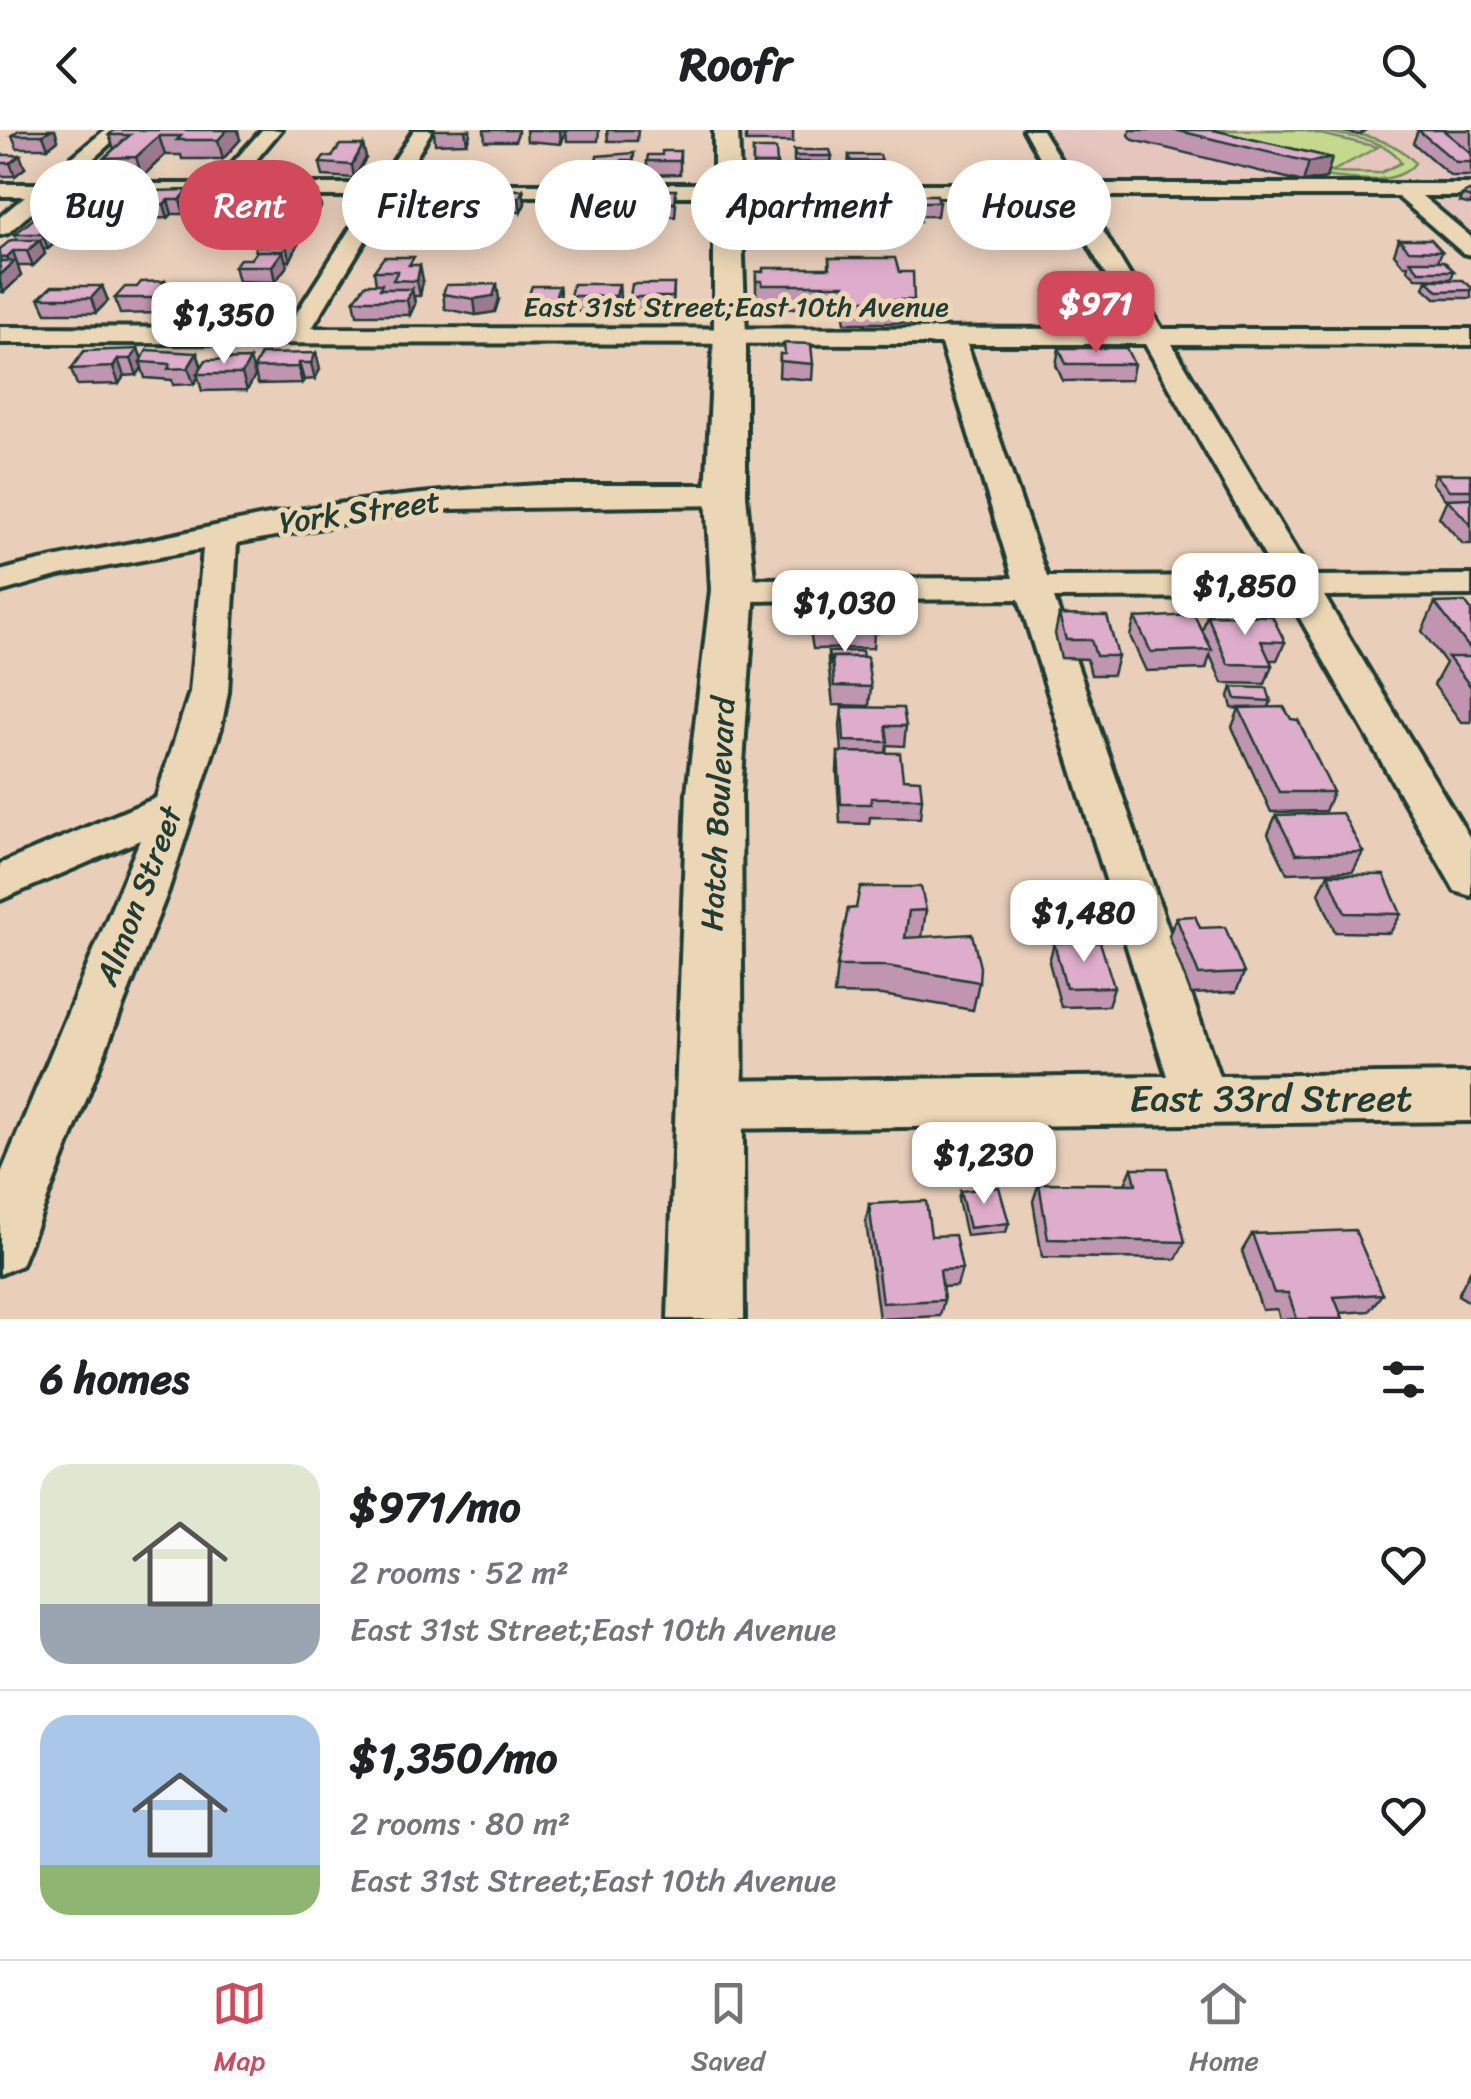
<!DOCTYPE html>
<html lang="en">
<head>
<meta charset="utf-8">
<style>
  body { margin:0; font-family:Sriracha,sans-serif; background:#f2f2f2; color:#202124; height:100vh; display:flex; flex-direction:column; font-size:38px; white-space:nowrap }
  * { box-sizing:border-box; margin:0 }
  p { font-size:32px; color:#757577 }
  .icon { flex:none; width:55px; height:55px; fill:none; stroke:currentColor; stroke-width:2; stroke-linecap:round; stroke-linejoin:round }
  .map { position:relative; height:1189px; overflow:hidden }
  .sheet { display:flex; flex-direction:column; background:#fff; flex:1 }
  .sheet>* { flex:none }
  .top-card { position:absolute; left:30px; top:30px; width:1412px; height:90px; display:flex; gap:20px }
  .price { position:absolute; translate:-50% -85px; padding:0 22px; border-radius:20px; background:#fff; color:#222; font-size:32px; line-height:65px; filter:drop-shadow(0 2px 5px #0008) }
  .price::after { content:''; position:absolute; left:50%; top:60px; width:30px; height:22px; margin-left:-15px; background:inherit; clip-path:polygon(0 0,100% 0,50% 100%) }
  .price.on { background:#d1495b; color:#fff }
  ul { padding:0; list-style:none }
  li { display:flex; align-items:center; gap:30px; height:250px; padding:0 40px }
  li+li { border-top:2px solid #e0e0e0 }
  li span { display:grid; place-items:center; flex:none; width:280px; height:200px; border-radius:30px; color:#555 }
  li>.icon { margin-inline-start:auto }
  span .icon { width:120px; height:120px; fill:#fffc; stroke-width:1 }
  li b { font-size:42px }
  h2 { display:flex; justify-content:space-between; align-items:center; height:120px; padding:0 40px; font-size:42px }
  .tag { padding:0 35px; border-radius:45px; background:#fff; box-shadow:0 5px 25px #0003; font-size:35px; line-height:90px }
  .tag.on { background:#d1495b; color:#fff }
  header { display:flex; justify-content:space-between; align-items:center; height:130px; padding:0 40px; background:#fff; font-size:45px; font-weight:800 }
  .dock { display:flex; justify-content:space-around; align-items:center; height:140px; border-top:2px solid #e0e0e0; background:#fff; font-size:28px; color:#757577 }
  .dock a { display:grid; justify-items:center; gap:5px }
  .dock .on { color:#d1495b }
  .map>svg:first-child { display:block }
  .built { fill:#e6c5bf }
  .green { fill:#c4d88e; stroke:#728a61; stroke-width:2.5 }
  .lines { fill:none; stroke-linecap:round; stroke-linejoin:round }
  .minor-casing { stroke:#1f3d34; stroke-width:8 }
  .major-casing { stroke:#1f3d34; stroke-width:8 }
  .minor { fill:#ebd7b5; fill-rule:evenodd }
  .major { fill:#ebd7b5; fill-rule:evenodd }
  .wall { fill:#c095af; stroke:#1f3d34; stroke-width:2.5 }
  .shaded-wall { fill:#9c798f; stroke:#1f3d34; stroke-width:2.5 }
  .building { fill:#dfadcc; stroke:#1f3d34; stroke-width:2.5 }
  .labels { text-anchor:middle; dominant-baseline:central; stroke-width:10; stroke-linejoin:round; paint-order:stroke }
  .far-street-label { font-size:28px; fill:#1f3d34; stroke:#ebd7b5 }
  .street-label { font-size:32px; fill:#1f3d34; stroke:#ebd7b5 }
  .near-street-label { font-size:38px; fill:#1f3d34; stroke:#ebd7b5 }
</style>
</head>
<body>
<header><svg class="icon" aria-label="back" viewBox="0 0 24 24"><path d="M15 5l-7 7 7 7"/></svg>Roofr<svg class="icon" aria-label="search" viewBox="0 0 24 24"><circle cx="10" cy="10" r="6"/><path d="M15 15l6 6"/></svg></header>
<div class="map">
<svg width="1471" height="1189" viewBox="0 0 1471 1189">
  <rect width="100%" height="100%" fill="#e9cfba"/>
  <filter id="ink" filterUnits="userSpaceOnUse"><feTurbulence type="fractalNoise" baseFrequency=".01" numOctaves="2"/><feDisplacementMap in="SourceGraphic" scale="20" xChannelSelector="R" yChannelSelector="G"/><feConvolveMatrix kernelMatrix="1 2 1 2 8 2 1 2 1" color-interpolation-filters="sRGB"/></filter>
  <g filter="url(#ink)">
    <path class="built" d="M1045,0H1471V105L1411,52L1083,54Z"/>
    <g class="green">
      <path d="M1166,0H1302L1378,17L1333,41Z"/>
      <path d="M1314,0C1345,0 1395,7 1415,33C1398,57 1349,49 1323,46L1324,42L1380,43L1401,33C1389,7 1339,6 1314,0Z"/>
    </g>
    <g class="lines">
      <g class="minor-casing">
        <g id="minor">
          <path d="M105,0H125L65,54H214L262,0H281L236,54H379L414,0H432L400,54H1054L1024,0H1042L1075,54H1471V66H1422L1471,107V125L1463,123L1397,66H1082L1162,199H1471V215L1172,214L1311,446L1471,445V465L1324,466L1471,710V766L1455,761L1288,467L1054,468L1219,946L1471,943V991L711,999L692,992L684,975L692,958L711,951L1167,946L1019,469L733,471L721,467L715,460L721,453L733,449L1013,448L941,214L0,213V197L287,198L371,66H50L8,103L0,105V87L25,66H0V54H40ZM392,66H1061L1136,199L312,198ZM967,214H1145L1276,446L1047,447Z"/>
          <path d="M540,355H726L737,358L742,365L737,372L726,375L451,379L366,389L237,413L228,562L221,598L168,761L29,1115L21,1135L0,1144V1046L140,710L0,770V734L156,668L190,562L203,419L60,445L0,462V441C66,422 134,415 201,399C310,374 427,361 540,355Z"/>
        </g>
      </g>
      <g class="major-casing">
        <path id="major" d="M714,0H738L746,205V365L755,460L741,663L744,1189H668L687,663L711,460L706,365L714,205Z"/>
      </g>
      <use href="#minor" class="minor"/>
      <use href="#major" class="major"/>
    </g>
    <g class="wall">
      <path d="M55,0L58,10L48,18H17L12,5Z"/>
      <path d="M114,0L240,10L223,29H182L181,25H165L142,47H111L104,28L114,19L109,5Z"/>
      <path d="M434,0H470V4L467,13L435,14Z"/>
      <path d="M484,0H518V3L515,11H485Z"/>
      <path d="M526,0H565V3L561,14L527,11Z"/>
      <path d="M566,0H599L598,11H567Z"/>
      <path d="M607,0H638L637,11H608Z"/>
      <rect x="746" y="0" width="47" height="12"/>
      <path d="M1130,0H1213L1332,28L1326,48L1303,52L1133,10L1129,5Z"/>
      <path d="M1335,0H1367L1359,5Z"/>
      <path d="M1418,0H1471V46H1451L1413,13Z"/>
      <path d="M363,15L366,28L354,48L323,46L320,33Z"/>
      <path d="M753,19L777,34V48H753Z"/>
      <path d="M794,20L832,26L831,32H794Z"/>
      <path d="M680,21V44L647,45V31L662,25Z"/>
      <path d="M634,23L633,43H623L622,49H596L595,36Z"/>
      <path d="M0,25L25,38L15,46H0Z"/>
      <path d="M849,25L882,31L881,45H850L848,38Z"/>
      <path d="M97,60L102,74L93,83H60L55,69Z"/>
      <path d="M188,60L192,74L184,84H172L168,88L144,89L140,75Z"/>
      <path d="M457,60L459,73L453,82L410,81L408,67Z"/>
      <path d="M523,60L525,73L521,82L477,81L476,67Z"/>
      <path d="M610,60L611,74L609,83H587L586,69Z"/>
      <path d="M627,60L676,74L675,87L626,83L625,69Z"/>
      <path d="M1471,61V75L1459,72L1462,65Z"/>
      <path d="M318,63L321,77L315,88L266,86L263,72Z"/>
      <path d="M808,64L843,71L842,85H809Z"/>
      <path d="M757,65L797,74L796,88H758Z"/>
      <path d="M862,65L894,76L893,90H863L861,79Z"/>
      <path d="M900,65L939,72L937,86H920V91H901L899,79Z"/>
      <path d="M950,65L995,75L993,89L951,88L948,79Z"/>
      <path d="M1002,66L1040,74L1038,88L1003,86L1000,80Z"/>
      <path d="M444,82L446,96L437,109H401L398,94Z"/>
      <path d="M65,85L70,100L48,119H43L45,124L33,136H19L17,137L21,146L4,162H0V119L17,110L15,104Z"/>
      <path d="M252,107L300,110L290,131H286L287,136L275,152L238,151L234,136L251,129L256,122Z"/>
      <path d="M1399,109L1442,121L1438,131L1454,141L1451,149L1416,148L1407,139L1408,135H1403L1394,124Z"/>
      <path d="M829,128L899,142L914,170L912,193H845L843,178H761V173H756V142L829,138Z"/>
      <path d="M416,135L423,150L420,166H414L415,174L410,185H357L354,170L376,154L374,141Z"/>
      <path d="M1427,150L1471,157V168H1435L1424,158Z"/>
      <path d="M619,154L620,169L617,182H572L570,166Z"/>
      <path d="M674,154L673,183H631L630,167Z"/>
      <path d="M102,156L108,171L96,183H46L39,168Z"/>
      <path d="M559,156L561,171L557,185L530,182L528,167Z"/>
      <path d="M168,163L220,164L280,171L270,185L221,184L219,176L213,183H169L166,172L157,183L120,184L115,168Z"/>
      <path d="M443,164L499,169L495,182L476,185L445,179Z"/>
      <path d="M1059,218L1134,234L1131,250L1063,251L1056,235Z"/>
      <path d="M138,219L142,229L197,223L202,237L255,246L247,260L202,261L198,247L194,254L173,255L172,250L145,248L142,238L137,245L124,246L119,254L77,255L71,239Z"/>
      <path d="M316,223L320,239L315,249L304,250L302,253L258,254L254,238Z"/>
      <path d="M780,224L813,234L812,250L779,247Z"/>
      <path d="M1435,344H1471V369H1470L1471,371V414H1463L1439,387L1447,369H1445L1432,353Z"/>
      <path d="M809,470L852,485L879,478L878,503H874L873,518L813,519L808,489Z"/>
      <path d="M1435,473L1471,480V592H1461L1434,555L1446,533L1422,501Z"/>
      <path d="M1059,485L1118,526L1113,545H1091L1087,529L1061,528L1055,504Z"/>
      <path d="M1207,485L1285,512L1277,530H1270L1272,535L1265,554L1222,553L1210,525L1206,539L1146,541L1130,506L1135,488L1202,502Z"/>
      <path d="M828,522L871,557L869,576L833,575L828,531Z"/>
      <path d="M1232,557L1271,571L1269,577L1333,662L1325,681L1271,682L1232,597L1239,579L1232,578L1229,566Z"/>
      <path d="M842,577L906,596L904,616L887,615L886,623L903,649L922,668L920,688L870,687L869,694L840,693L837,642L838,622H842L840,596Z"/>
      <path d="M1276,685L1363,722L1353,741L1287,743L1268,704Z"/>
      <path d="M1328,744L1401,784L1390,803L1335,802L1319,763Z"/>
      <path d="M848,779L926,780L922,807L979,852L973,880L882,865L834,864L837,836Z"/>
      <path d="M1176,787L1200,798L1244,843L1236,862L1191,864L1169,806Z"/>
      <path d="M1054,813L1114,857L1108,876L1061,877L1049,832Z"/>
      <path d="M1132,1038L1185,1112L1176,1129L1042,1127L1033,1071L1039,1053L1125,1054Z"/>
      <path d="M960,1061L1009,1093L1006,1102L966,1106L958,1070Z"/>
      <path d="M869,1074L931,1106L962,1139L957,1156L942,1157L944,1170L940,1186L879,1189L866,1092Z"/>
      <path d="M1252,1104L1382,1164L1369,1181L1341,1183L1343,1189H1280L1277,1179L1262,1180L1242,1121Z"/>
      <path d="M1471,1139V1173L1458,1165Z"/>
    </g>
    <g class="shaded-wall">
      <path d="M50,0H55L58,10L48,18L43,5Z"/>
      <path d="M227,0H238L240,10L223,29L218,10Z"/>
      <path d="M465,0H470V4L467,13Z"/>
      <path d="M560,0H565V3L561,14Z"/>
      <path d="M159,6L165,25L142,47L136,27Z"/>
      <path d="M363,15L366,28L354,48L352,35Z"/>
      <path d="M20,25L25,38L15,46L10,33Z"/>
      <path d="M1332,28L1326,48L1303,52L1309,32Z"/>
      <path d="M97,60L102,74L93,83L88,69Z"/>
      <path d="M188,60L192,74L184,84L180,70Z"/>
      <path d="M457,60L459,73L453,82L451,68Z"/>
      <path d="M523,60L525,73L521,82L519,68Z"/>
      <path d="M610,60L611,74L609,83L608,69Z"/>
      <path d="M318,63L321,77L315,88L312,74Z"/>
      <path d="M168,70L172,84L168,88L164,74Z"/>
      <path d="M444,82L446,96L437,109L435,95Z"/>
      <path d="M65,85L70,100L48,119L42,104Z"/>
      <path d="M297,96L300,110L290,131L286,116Z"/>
      <path d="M40,110L45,124L33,136L27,121Z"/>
      <path d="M13,121L21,146L4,162L0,152V145L11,135L7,127Z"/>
      <path d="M283,121L287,136L275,152L272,136Z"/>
      <path d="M420,135L423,150L420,166L417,151Z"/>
      <path d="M165,151L170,167L164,168L166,172L157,183L152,168Z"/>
      <path d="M497,154L499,169L495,182L476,185L474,169Z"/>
      <path d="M619,154L620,169L617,182L616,166Z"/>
      <path d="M276,155L280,171L270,185L266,169Z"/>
      <path d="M102,156L108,171L96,183L91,168Z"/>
      <path d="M218,156L222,169H217L219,176L213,183L209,168Z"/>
      <path d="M559,156L561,171L557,185L555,169Z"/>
      <path d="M412,159L415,174L410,185L407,170Z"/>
      <path d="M138,219L143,232H140L142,238L137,245L131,229Z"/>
      <path d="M197,223L202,239L197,244L198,247L194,254L188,238Z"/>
      <path d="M316,223L320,239L315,249L311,233Z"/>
      <path d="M118,229L124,246L119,254L113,237Z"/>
      <path d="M250,229L255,246L247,260L242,244Z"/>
      <path d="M299,233L304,250L302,253L298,237Z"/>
    </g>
    <g class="building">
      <path d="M19,0H50L43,5H12Z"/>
      <path d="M114,0H227L218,10H177L181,6H159L136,27L104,28L130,5H109Z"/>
      <path d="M1175,0H1213L1332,28L1309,32Z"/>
      <path d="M1418,0H1443L1471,23V32H1456Z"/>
      <path d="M340,15H363L352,35L320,33L324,27H332Z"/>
      <path d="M753,19H776L777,34H753Z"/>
      <path d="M794,20H830L832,26H795Z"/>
      <path d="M662,21H680L679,31H647L648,25H662Z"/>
      <path d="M634,23L633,30H622L621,36H595L597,26Z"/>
      <path d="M0,25H20L10,33H0Z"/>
      <path d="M849,25H880L882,31H851Z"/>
      <path d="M67,58L97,60L88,69H55Z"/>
      <path d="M414,59L457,60L451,68L408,67Z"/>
      <path d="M481,59L523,60L519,68L476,67Z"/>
      <path d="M188,60L180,70H168L164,74L140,75L152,61Z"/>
      <path d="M588,60H610L608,69H586Z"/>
      <path d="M627,60H676L675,73L625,69Z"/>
      <path d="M1469,61H1471V68L1462,65Z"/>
      <path d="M841,62L843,71H810L808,64Z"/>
      <path d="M318,63L312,74L263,72L269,64Z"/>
      <path d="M1035,63L1040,74L1005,72L1002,66Z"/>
      <path d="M757,65H795L797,74H758Z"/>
      <path d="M862,65L892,66L894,76H864Z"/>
      <path d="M900,65H937L939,72H920L921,77H902Z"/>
      <path d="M950,65H992L995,75L952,74Z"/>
      <path d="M407,81L444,82L435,95L398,94Z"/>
      <path d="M38,85H65L42,104H15Z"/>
      <path d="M260,96H297L286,116H255L262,107H252Z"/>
      <path d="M1399,109H1431L1442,121L1409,120Z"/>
      <path d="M11,110H40L27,121H13L7,127H0V119Z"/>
      <path d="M257,121H283L272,136H234L240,129H251Z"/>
      <path d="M384,127H414L409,135H420L417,151L393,150L398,141H374Z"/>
      <path d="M829,128H895L899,142H913L914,170H847L845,155H762V151H756V142H763V138H830Z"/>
      <path d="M0,131H15L0,145Z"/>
      <path d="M1410,131H1444L1454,141H1419Z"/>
      <path d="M1427,150H1463L1471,157V160L1438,161Z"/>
      <path d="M165,151L152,168H115L125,157H137L141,152Z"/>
      <path d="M366,154H382L380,159H412L407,170H354Z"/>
      <path d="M497,154L493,166L474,169L443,164L446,155Z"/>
      <path d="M573,154H619L616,166H570Z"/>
      <path d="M632,154H674L673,167H630Z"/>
      <path d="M228,155H276L266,169H217Z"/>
      <path d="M52,156H102L91,168H39Z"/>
      <path d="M174,156H218L209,168H164Z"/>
      <path d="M532,156H559L555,169L528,167Z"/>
      <path d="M784,213L811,214L813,234L780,231V224H785Z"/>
      <path d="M1059,218H1126L1134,234H1066Z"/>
      <path d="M138,219L131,229H118L113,237L71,239L84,221Z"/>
      <path d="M147,220L197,223L188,238L168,239L170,234L140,232Z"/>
      <path d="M316,223L311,233H299L298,237L254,238L261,224Z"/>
      <path d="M250,229L242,244H197L206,230Z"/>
      <path d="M1435,344H1471V360H1449Z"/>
      <path d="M1469,368L1471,371V395L1447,369Z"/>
      <path d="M849,469L852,485L871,484L874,499L814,500L809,470Z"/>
      <path d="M1465,472L1471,480V520L1435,473Z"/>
      <path d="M857,476L879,478V494H873L871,484L856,485Z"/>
      <path d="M1059,485L1107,486L1118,526H1096L1091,510H1066Z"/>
      <path d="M1194,485L1212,520L1151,522L1135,488Z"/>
      <path d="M1207,485L1272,486L1285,512L1261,511L1272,535L1228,534Z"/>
      <path d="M862,521L863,527H832L831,536L828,522Z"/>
      <path d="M832,527H867L871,557L834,556Z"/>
      <path d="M1448,527H1471V557Z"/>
      <path d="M1232,557L1267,558L1271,571L1236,569Z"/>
      <path d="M842,577L903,578L906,596H886L888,612L844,611Z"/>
      <path d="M1284,577L1291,589L1298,590L1333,662H1279L1239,578Z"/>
      <path d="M838,622L900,623L903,649L920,650L922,668H871V674H841Z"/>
      <path d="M1342,683L1363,722L1296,724L1276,685Z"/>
      <path d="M1328,744L1384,745L1401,784L1345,783Z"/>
      <path d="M860,757H921L926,780L909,781L905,808L972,804L980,837L979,852L886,836H837L848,779L856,778Z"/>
      <path d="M1195,786L1200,798L1225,797L1244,843L1199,845L1176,787Z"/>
      <path d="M1100,812L1114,857L1066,858L1054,813Z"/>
      <path d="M1132,1038H1167L1185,1112L1048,1109L1039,1053L1136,1054Z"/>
      <path d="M999,1057L1009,1093L969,1098L960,1061Z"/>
      <path d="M926,1071L931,1106L955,1105L962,1139L940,1140L944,1170L882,1173L869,1074Z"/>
      <path d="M1355,1100L1382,1164L1334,1167L1343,1189H1297L1288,1163H1274L1252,1104Z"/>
    </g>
  </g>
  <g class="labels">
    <g class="far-street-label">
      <text x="736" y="176">East 31st Street;East 10th Avenue</text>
    </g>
    <g class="street-label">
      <text transform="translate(360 382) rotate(-8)">York Street</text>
      <text transform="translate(718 684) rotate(-87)">Hatch Boulevard</text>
      <text transform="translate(139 766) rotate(-69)">Almon Street</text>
    </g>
    <g class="near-street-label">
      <text x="1271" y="968">East 33rd Street</text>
    </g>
  </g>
</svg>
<b class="price on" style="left:1096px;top:226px">$971</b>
<b class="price" style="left:224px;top:237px">$1,350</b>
<b class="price" style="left:1245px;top:508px">$1,850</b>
<b class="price" style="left:845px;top:525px">$1,030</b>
<b class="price" style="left:1084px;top:835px">$1,480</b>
<b class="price" style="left:984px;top:1077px">$1,230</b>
<div class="top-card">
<a class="tag">Buy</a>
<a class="tag on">Rent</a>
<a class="tag">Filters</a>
<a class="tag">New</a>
<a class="tag">Apartment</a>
<a class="tag">House</a>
</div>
</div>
<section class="sheet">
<h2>6 homes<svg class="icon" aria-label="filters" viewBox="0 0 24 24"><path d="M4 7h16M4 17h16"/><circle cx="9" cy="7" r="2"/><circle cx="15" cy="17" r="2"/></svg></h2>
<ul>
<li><span style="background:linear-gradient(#dfe7d0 70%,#9aa5b1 0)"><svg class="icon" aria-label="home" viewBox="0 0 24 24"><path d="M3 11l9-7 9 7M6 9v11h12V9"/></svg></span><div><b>$971/mo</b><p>2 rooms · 52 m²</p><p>East 31st Street;East 10th Avenue</p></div><svg class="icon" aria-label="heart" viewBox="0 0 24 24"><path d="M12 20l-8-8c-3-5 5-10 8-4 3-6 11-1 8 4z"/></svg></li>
<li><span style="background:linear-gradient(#a9c7e8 75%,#8fb573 0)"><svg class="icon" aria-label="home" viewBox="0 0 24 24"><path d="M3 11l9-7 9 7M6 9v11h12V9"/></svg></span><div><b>$1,350/mo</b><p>2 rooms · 80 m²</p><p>East 31st Street;East 10th Avenue</p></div><svg class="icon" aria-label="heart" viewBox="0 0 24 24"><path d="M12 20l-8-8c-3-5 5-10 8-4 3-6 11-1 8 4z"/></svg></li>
</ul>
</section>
<nav class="dock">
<a class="on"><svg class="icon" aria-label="map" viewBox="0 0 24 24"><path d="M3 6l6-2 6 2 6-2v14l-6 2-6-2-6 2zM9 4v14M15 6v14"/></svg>Map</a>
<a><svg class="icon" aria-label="saved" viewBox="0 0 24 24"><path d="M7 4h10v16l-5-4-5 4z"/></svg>Saved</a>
<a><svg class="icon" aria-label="home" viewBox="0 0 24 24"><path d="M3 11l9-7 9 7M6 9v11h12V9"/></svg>Home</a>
</nav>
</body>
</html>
